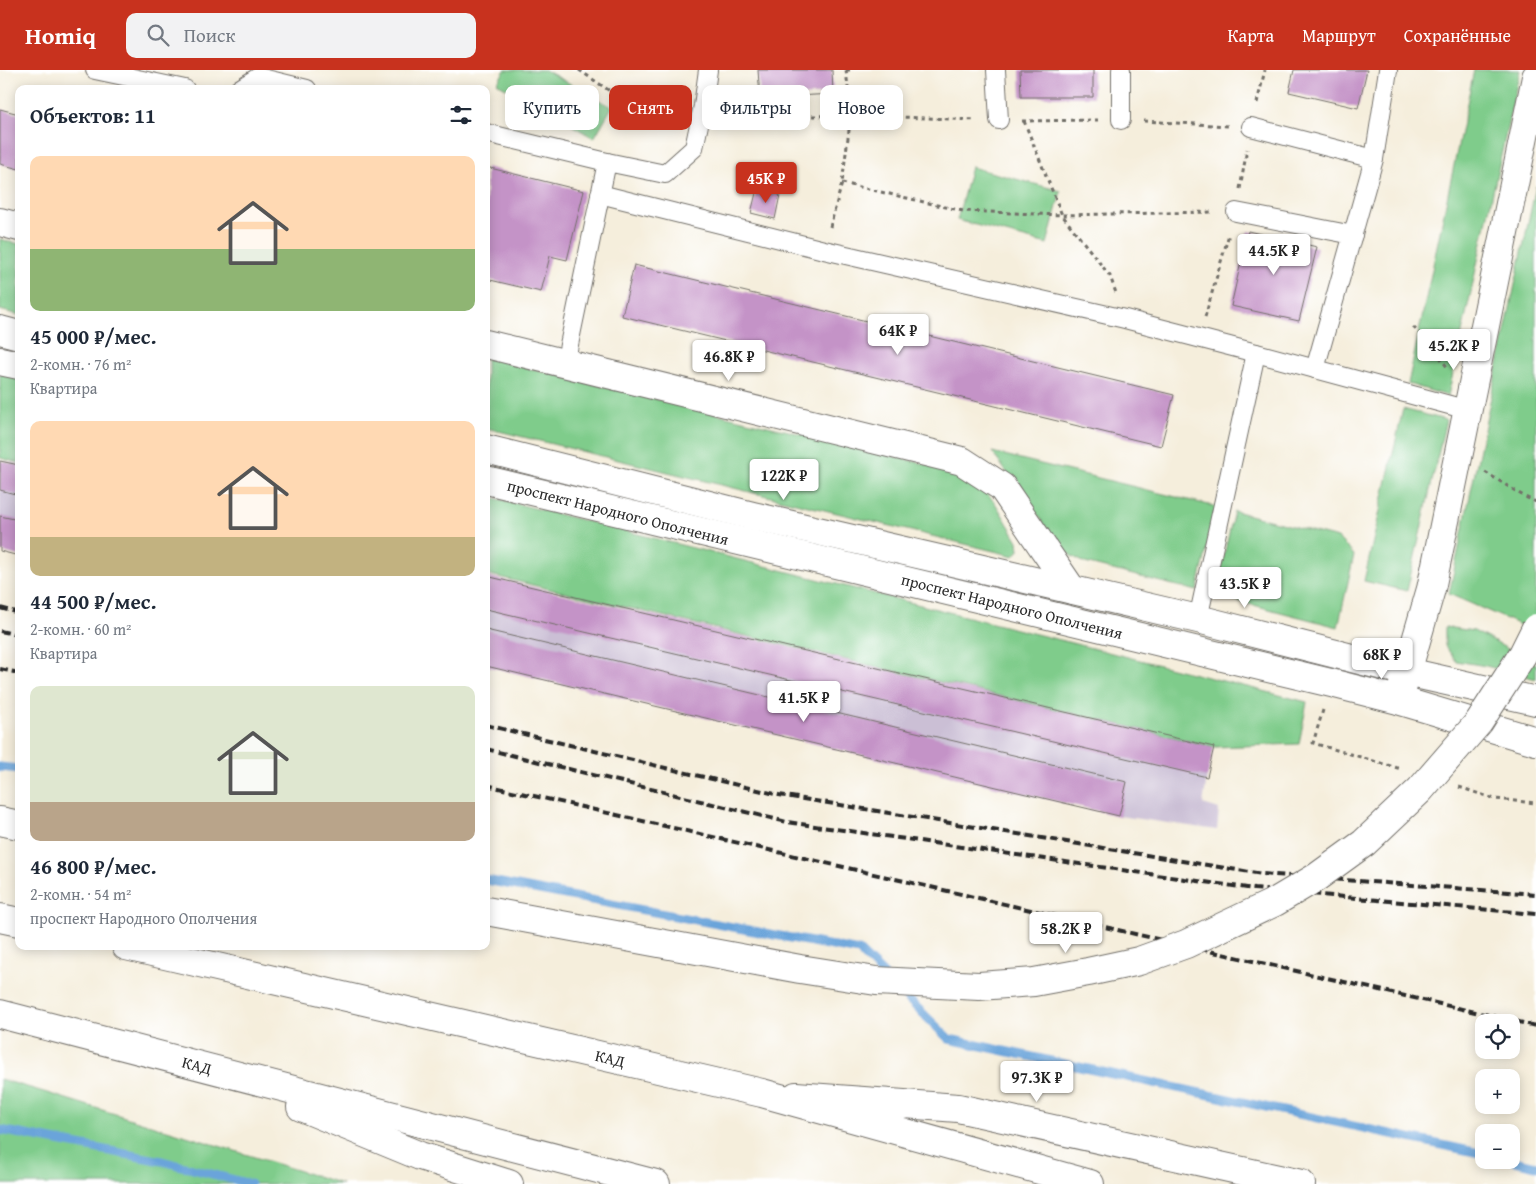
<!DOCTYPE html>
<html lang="ru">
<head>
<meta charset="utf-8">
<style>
  body { margin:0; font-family:"Gentium Book Plus",serif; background:#f2f2f3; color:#1f2937; height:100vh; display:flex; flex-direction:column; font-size:19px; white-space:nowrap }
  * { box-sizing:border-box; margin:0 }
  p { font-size:16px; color:#747a83 }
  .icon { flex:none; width:28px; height:28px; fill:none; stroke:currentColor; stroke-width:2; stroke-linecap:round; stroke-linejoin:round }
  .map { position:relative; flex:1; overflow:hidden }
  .sheet { position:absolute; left:15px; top:15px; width:475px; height:865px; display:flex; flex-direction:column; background:#fff; border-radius:10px; box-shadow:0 2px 12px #0003 }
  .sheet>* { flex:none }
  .banner { position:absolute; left:505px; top:15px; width:475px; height:45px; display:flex; gap:10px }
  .controls { position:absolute; left:1475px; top:944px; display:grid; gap:10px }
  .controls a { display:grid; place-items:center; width:45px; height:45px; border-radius:10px; background:#fff; box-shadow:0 2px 12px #0003; font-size:25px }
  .price { position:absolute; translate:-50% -42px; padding:0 11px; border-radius:5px; background:#fff; color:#222; font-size:16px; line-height:32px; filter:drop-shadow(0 1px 2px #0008) }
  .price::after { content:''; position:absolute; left:50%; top:30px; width:15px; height:11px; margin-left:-8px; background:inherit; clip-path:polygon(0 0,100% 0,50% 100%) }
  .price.on { background:#c8321e; color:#fff }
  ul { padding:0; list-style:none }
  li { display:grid; align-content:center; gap:10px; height:265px; padding:0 15px }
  li span { display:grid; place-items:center; height:155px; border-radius:10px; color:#555 }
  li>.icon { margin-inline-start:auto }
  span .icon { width:90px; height:90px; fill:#fffc; stroke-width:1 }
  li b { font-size:21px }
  h2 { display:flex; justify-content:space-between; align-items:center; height:60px; padding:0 15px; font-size:21px }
  .chip { padding:0 18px; border-radius:10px; background:#fff; box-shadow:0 2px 12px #0003; font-size:18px; line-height:45px }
  .chip.on { background:#c8321e; color:#fff }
  header { display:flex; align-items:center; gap:30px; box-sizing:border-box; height:70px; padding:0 25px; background:#c8321e; color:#fff }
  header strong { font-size:24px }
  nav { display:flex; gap:28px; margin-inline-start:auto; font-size:18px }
  .search { width:350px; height:45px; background:#f2f2f3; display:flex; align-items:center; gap:12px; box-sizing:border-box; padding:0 18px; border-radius:10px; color:#747a83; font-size:19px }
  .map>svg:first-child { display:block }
  .industrial { fill:#cbbfd5 }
  .green { fill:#7fcc8b; stroke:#557c5b }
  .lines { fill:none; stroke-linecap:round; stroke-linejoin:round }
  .stream { stroke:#6ba4da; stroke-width:9 }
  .building { fill:#c493c7 }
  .service-casing { stroke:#726f69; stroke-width:20 }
  .minor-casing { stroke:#726f69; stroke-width:30 }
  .secondary-casing { stroke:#726f69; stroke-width:30 }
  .motorway-casing { stroke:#726f69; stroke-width:30 }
  .path { stroke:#726f69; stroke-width:3; stroke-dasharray:4 4; stroke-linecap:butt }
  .service { stroke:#fff; stroke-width:18 }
  .minor { stroke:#fff; stroke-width:28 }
  .secondary { stroke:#fff; stroke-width:28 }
  .motorway { stroke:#fff; stroke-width:28 }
  .rail { stroke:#2b2b2b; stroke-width:4; stroke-dasharray:8 4; stroke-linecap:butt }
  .secondary-bridge-casing { stroke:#726f69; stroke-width:30; stroke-linecap:butt }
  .secondary-bridge { stroke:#fff; stroke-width:28 }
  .labels { text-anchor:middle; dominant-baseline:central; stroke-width:4; stroke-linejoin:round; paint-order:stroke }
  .street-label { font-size:16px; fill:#2b2b2b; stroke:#fff }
</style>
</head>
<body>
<header>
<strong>Homiq</strong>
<div class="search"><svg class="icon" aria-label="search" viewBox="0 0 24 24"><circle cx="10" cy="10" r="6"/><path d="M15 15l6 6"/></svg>Поиск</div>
<nav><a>Карта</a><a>Маршрут</a><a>Сохранённые</a></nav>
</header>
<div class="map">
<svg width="1536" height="1114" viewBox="0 0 1536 1114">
  <rect width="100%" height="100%" fill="#fff"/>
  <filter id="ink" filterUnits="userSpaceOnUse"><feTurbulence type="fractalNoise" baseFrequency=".02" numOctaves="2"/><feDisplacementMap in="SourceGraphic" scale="10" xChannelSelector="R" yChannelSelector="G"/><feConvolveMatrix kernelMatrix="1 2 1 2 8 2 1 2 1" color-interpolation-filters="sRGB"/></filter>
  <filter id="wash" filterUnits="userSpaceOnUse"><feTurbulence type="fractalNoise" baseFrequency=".0096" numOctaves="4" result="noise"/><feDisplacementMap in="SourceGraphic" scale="20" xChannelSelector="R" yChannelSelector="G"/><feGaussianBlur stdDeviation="1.12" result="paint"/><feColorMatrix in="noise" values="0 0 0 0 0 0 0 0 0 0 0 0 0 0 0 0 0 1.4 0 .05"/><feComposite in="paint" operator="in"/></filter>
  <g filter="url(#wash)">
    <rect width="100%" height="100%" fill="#f5eedc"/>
    <g class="industrial">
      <path d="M0,391L19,395V486L0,481Z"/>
      <path d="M486,506L1214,677L1207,707L1203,734L1219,739L1217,760L1119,746L486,596Z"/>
    </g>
    <g class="green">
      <path d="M505,0H545L612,37L594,68L497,13Z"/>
      <path d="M1474,0H1520L1448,326L1408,314Z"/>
      <path d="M971,97L1061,121L1047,174L957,150Z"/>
      <path d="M1536,116V562L1449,524Z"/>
      <path d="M0,169L19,174V245L0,240Z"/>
      <path d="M486,288L958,402L977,415L994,431L1018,471L1019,480L1014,486L1002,483L486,358Z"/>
      <path d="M0,304L19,308V393L0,388Z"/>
      <path d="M1403,339L1446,350L1407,521L1364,511Z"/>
      <path d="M992,382L1217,437L1197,521L1085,493L1070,485L1057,472Z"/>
      <path d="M486,426L1307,632L1299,674L1214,677L486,504Z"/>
      <path d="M1234,441L1338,468L1354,485L1338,557L1215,525Z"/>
      <path d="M1445,557L1474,561L1536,594V609L1486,596L1456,591L1445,576Z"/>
      <path d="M0,1009L44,1022L342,1114H0Z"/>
    </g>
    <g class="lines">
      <g class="stream">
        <path d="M0,697L19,699"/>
        <path d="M486,810L859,881L884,905"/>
        <path d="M897,918L949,969L1484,1084"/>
        <path d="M0,1060L162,1091L250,1114"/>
        <path d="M1510,1090L1536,1096"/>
      </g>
    </g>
    <g id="blocks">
      <g class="building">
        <path d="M758,0H832L833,24L760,28Z"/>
        <path d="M1020,0H1093V27H1021Z"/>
        <path d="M1294,0H1367L1358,38L1289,22Z"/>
        <path d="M0,39L19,44V99L0,94Z"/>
        <path d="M486,97L584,121L567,190L550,186L541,222L486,209Z"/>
        <path d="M757,119L780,125L775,149L751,143Z"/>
        <path d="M1248,161L1317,177L1299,251L1231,236Z"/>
        <path d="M634,195L1174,325L1161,376L622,246Z"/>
        <path d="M0,391L19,395V425L0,420Z"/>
        <path d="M0,446L19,450V486L0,481Z"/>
        <path d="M486,506L1214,677L1207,707L486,539Z"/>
        <path d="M486,560L1127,712L1119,746L486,596Z"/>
      </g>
    </g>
  </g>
  <g filter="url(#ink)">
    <use href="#blocks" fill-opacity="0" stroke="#726f69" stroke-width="1"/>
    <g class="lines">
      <g class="service-casing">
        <g id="service">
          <path d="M95,0L185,19"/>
          <path d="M996,0L999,50"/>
          <path d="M239,19L258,7L307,19"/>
          <path d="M1121,50V0"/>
          <path d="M1251,57L1374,89"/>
          <path d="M486,63L607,92"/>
          <path d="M600,124L824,180L1125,249L1256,283L1468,340"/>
          <path d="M1236,142L1353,165"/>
          <path d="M565,294L607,92L665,104L694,78L703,36L708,0"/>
          <path d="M1315,299L1374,89L1388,0"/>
          <path d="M1198,549L1256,283"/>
        </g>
      </g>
      <g class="minor-casing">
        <g id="minor">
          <path d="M0,152L19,157"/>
          <path d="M486,274L962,391L1002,417L1072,520"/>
        </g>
      </g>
      <g class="secondary-casing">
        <g id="secondary">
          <path d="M0,260L19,265"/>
          <path d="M0,291L19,295"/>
          <path d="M486,379L753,446L1198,549L1407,602L1536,631"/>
          <path d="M486,410L1331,613L1398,630L1536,671"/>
          <path d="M1402,619L1431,519L1536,7"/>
          <path d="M0,751L19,755"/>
          <path d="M796,1026L958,1038L1301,1114"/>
        </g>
      </g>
      <g class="motorway-casing">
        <g id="motorway">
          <path d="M0,848L19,852"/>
          <path d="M126,876L762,1023L1090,1114"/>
          <path d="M0,944L656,1114"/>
          <path d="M301,1037L420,1086L509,1114"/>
        </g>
      </g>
      <g class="path">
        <path d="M579,0L616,25L680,33"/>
        <path d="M846,0H851"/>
        <path d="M1257,33L1265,0"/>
        <path d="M725,43L738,48L851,45L846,0"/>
        <path d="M1022,51L1098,50"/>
        <path d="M1024,51L1062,145L1110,206L1116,223"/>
        <path d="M1144,51L1228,56"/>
        <path d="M842,113L963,141L1062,145L1213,142"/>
        <path d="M1240,119L1247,79"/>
        <path d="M830,157L842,113L851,45L976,50"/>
        <path d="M1205,247L1229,164"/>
        <path d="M1413,257L1431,274L1447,297"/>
        <path d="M1485,402L1525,427L1536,432"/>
        <path d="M1323,640L1313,673L1401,699"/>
        <path d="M1459,717L1495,729L1536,733"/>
      </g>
      <use href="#service" class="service"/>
      <use href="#minor" class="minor"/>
      <use href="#secondary" class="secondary"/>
      <use href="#motorway" class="motorway"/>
      <g class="rail">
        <path d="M0,538L19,543"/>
        <path d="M0,561L19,565"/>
        <path d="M0,599L19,603"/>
        <path d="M486,655L779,725L1262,804L1536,824"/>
        <path d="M486,679L787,752L1254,819L1536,844"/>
        <path d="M486,715L1536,956"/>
      </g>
      <g class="secondary-bridge-casing">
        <path id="secondary-bridge" d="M486,841L800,899L876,911L979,916L1034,912L1088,902L1139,891L1186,874L1275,832L1317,807L1364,773L1420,720L1479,652L1523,584L1536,558"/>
      </g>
      <use href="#secondary-bridge" class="secondary-bridge"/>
    </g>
  </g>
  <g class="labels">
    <g class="street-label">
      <text transform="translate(618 442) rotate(14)">проспект Народного Ополчения</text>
      <text transform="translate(1012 536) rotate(14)">проспект Народного Ополчения</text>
      <text transform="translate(610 988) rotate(13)">КАД</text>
      <text transform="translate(197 995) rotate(15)">КАД</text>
    </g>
  </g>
</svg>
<div class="controls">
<a><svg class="icon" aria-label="locate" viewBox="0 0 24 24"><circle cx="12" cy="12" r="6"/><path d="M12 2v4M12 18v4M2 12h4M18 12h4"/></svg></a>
<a>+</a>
<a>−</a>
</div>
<b class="price on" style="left:766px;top:134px">45K ₽</b>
<b class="price" style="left:1274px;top:206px">44.5K ₽</b>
<b class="price" style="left:898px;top:286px">64K ₽</b>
<b class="price" style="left:1454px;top:301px">45.2K ₽</b>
<b class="price" style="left:729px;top:312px">46.8K ₽</b>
<b class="price" style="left:784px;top:431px">122K ₽</b>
<b class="price" style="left:1245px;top:539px">43.5K ₽</b>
<b class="price" style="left:1382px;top:610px">68K ₽</b>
<b class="price" style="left:804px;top:653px">41.5K ₽</b>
<b class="price" style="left:1066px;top:884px">58.2K ₽</b>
<b class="price" style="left:1037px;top:1033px">97.3K ₽</b>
<div class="banner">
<a class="chip">Купить</a>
<a class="chip on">Снять</a>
<a class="chip">Фильтры</a>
<a class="chip">Новое</a>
</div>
<section class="sheet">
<h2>Объектов: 11<svg class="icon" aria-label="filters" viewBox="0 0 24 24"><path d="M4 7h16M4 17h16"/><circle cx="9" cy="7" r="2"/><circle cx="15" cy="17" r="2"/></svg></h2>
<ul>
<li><span style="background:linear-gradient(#ffd9b3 60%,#8fb573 0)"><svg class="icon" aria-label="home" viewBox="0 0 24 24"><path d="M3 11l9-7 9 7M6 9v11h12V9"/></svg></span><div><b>45 000 ₽/мес.</b><p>2-комн. · 76 m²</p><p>Квартира</p></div></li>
<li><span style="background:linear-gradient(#ffd9b3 75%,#c2b280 0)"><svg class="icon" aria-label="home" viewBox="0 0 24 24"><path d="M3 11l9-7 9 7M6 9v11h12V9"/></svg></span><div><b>44 500 ₽/мес.</b><p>2-комн. · 60 m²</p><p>Квартира</p></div></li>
<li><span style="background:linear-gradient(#dfe7d0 75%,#b9a48a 0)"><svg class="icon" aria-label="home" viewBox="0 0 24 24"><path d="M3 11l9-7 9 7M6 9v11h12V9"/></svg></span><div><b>46 800 ₽/мес.</b><p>2-комн. · 54 m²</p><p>проспект Народного Ополчения</p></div></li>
</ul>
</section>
</div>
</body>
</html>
